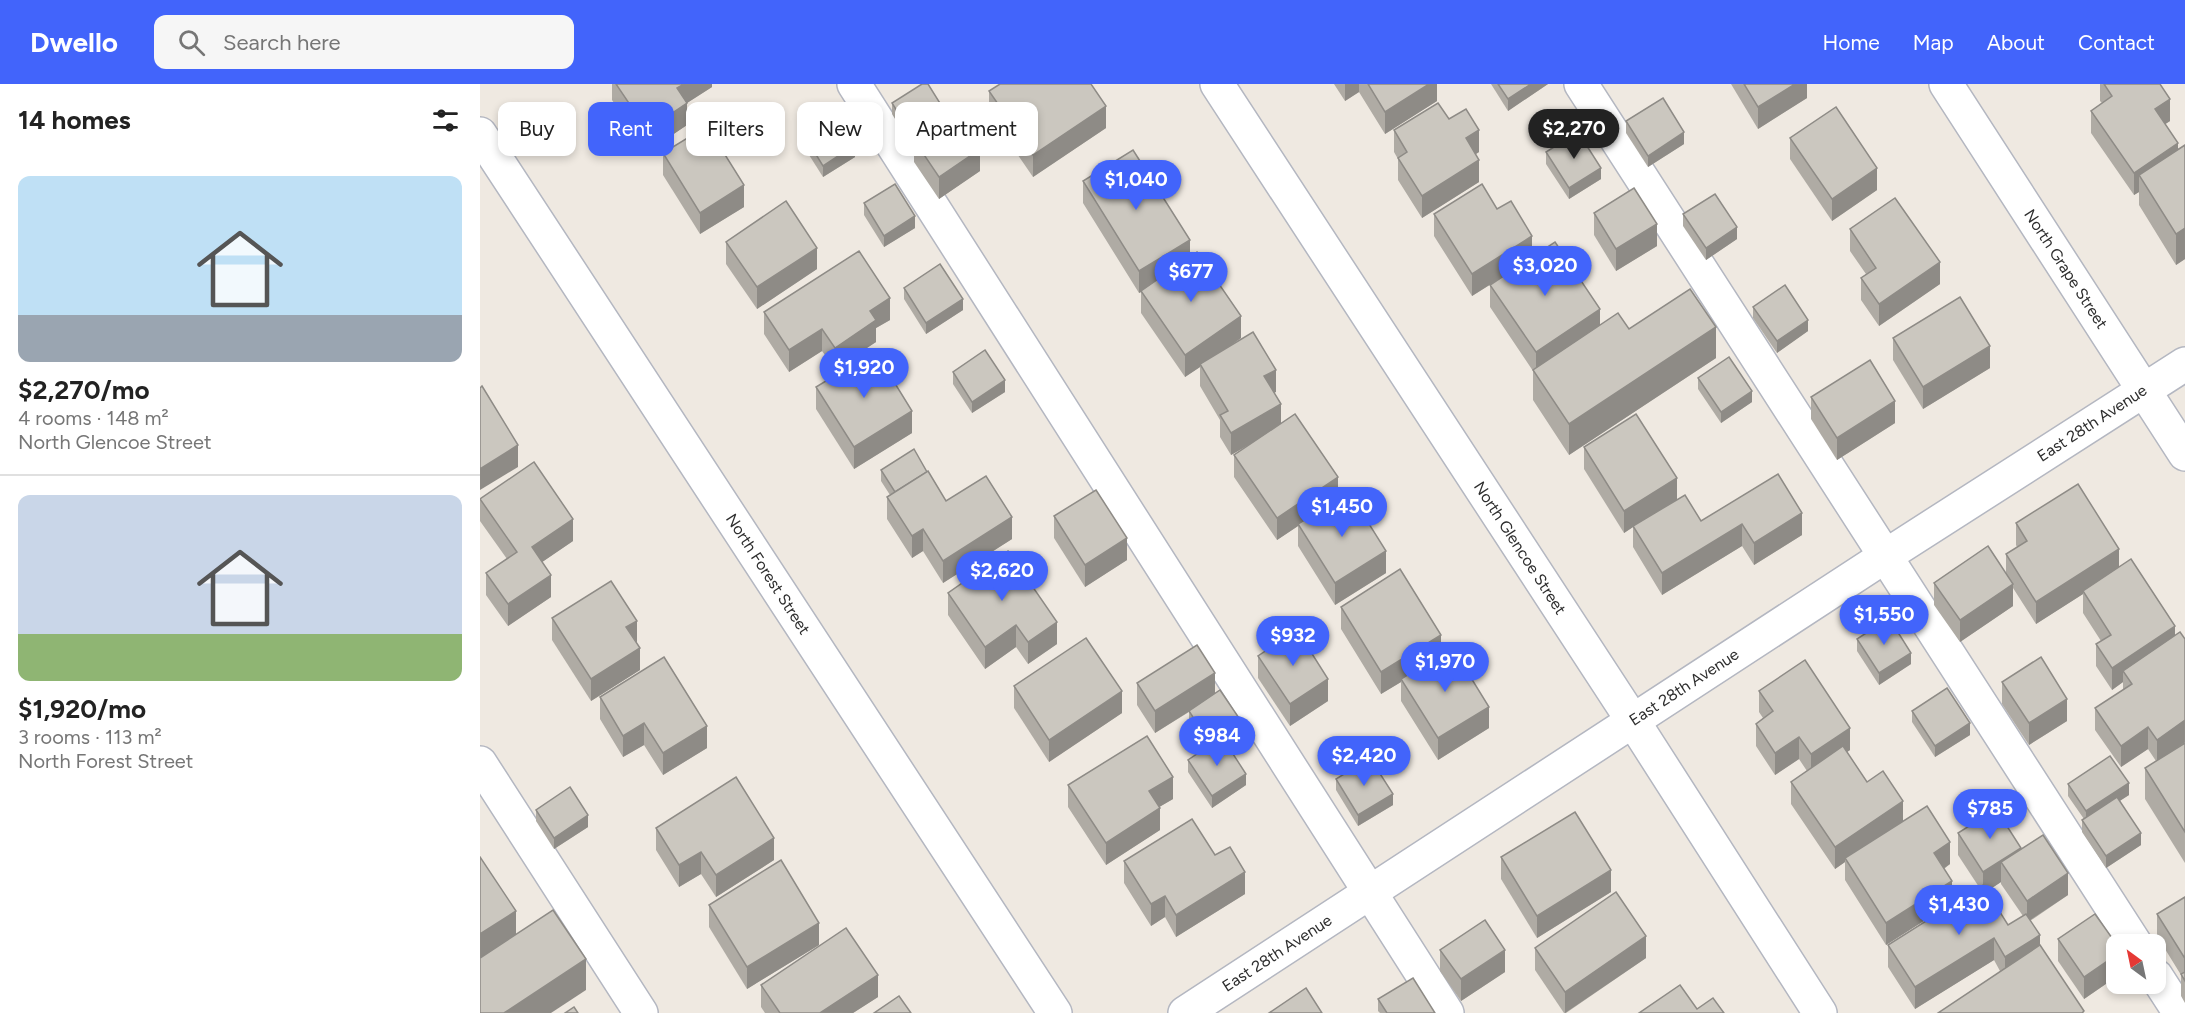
<!DOCTYPE html>
<html lang="en">
<head>
<meta charset="utf-8">
<style>
  body { margin:0; font-family:Figtree,sans-serif; background:#f6f6f6; color:#222; height:100vh; display:flex; flex-direction:column; font-size:22px; white-space:nowrap }
  * { box-sizing:border-box; margin:0 }
  p { font-size:20px; color:#767676 }
  .icon { flex:none; width:33px; height:33px; fill:none; stroke:currentColor; stroke-width:2; stroke-linecap:round; stroke-linejoin:round }
  .map { position:relative; flex:1; overflow:hidden }
  .details { display:flex; flex-direction:column; background:#fff; width:480px }
  .details>* { flex:none }
  .top-card { position:absolute; left:18px; top:18px; width:570px; height:54px; display:flex; gap:12px }
  .needle { width:39px; rotate:327deg }
  .tools { position:absolute; left:1626px; top:850px; display:grid; gap:12px }
  .tools a { display:grid; place-items:center; width:60px; height:60px; border-radius:12px; background:#fff; box-shadow:0 3px 9px #0003; font-size:30px }
  .price { position:absolute; translate:-50% -51px; padding:0 14px; border-radius:21px; background:#4264fb; color:#fff; font-size:20px; line-height:39px; filter:drop-shadow(0 2px 3px #0008) }
  .price::after { content:''; position:absolute; left:50%; top:36px; width:18px; height:14px; margin-left:-9px; background:inherit; clip-path:polygon(0 0,100% 0,50% 100%) }
  .price.active { background:#222; color:#fff }
  ul { padding:0; list-style:none }
  li { display:grid; align-content:center; gap:12px; height:318px; padding:0 18px }
  li+li { border-top:2px solid #e0e0e0 }
  li span { display:grid; place-items:center; height:186px; border-radius:12px; color:#555 }
  li>.icon { margin-inline-start:auto }
  span .icon { width:108px; height:108px; fill:#fffc; stroke-width:1 }
  li b { font-size:26px }
  h2 { display:flex; justify-content:space-between; align-items:center; height:72px; padding:0 18px; font-size:26px }
  .chip { padding:0 21px; border-radius:12px; background:#fff; box-shadow:0 3px 9px #0003; font-size:21px; line-height:54px }
  .chip.active { background:#4264fb; color:#fff }
  header { display:flex; align-items:center; gap:36px; box-sizing:border-box; height:84px; padding:0 30px; background:#4264fb; color:#fff }
  header strong { font-size:28px }
  nav { display:flex; gap:33px; margin-inline-start:auto; font-size:21px }
  .search { width:420px; height:54px; background:#f6f6f6; display:flex; align-items:center; gap:15px; box-sizing:border-box; padding:0 21px; border-radius:12px; color:#767676; font-size:22px }
  main { display:flex; flex:1; min-height:0 }
  .map>svg:first-child { display:block }
  .lines { fill:none; stroke-linecap:round; stroke-linejoin:round }
  .minor-casing { stroke:#b4b7c1; stroke-width:36 }
  .minor { stroke:#fff; stroke-width:33 }
  .wall { fill:#afaba4; fill-rule:evenodd }
  .shaded-wall { fill:#8e8b86 }
  .building { fill:#cbc7bf; stroke:#8e8b86; stroke-width:1.5 }
  .labels { text-anchor:middle; dominant-baseline:central; stroke-width:6; stroke-linejoin:round; paint-order:stroke }
  .street-label { font-size:16px; fill:#2e2e2e; stroke:#fff }
</style>
</head>
<body>
<header>
<strong>Dwello</strong>
<div class="search"><svg class="icon" aria-label="search" viewBox="0 0 24 24"><circle cx="10" cy="10" r="6"/><path d="M15 15l6 6"/></svg>Search here</div>
<nav><a>Home</a><a>Map</a><a>About</a><a>Contact</a></nav>
</header>
<main>
<section class="details">
<h2>14 homes<svg class="icon" aria-label="filters" viewBox="0 0 24 24"><path d="M4 7h16M4 17h16"/><circle cx="9" cy="7" r="2"/><circle cx="15" cy="17" r="2"/></svg></h2>
<ul>
<li><span style="background:linear-gradient(#bfe0f5 75%,#9aa5b1 0)"><svg class="icon" aria-label="home" viewBox="0 0 24 24"><path d="M3 11l9-7 9 7M6 9v11h12V9"/></svg></span><div><b>$2,270/mo</b><p>4 rooms · 148 m²</p><p>North Glencoe Street</p></div></li>
<li><span style="background:linear-gradient(#c9d6e8 75%,#8fb573 0)"><svg class="icon" aria-label="home" viewBox="0 0 24 24"><path d="M3 11l9-7 9 7M6 9v11h12V9"/></svg></span><div><b>$1,920/mo</b><p>3 rooms · 113 m²</p><p>North Forest Street</p></div></li>
</ul>
</section>
<div class="map">
<svg width="1705" height="929" viewBox="0 0 1705 929">
  <rect width="100%" height="100%" fill="#efe9e1"/>
  <g class="lines">
    <g class="minor-casing">
      <g id="minor">
        <path d="M374,0L967,929"/>
        <path d="M737,0L1153,637L1340,929"/>
        <path d="M1101,0L1656,861"/>
        <path d="M1466,0L1705,370"/>
        <path d="M0,50L575,929"/>
        <path d="M0,679L161,929"/>
        <path d="M1676,892L1700,929"/>
        <path d="M705,929L1404,473L1705,280"/>
      </g>
    </g>
    <use href="#minor" class="minor"/>
  </g>
  <g class="wall">
    <path d="M132,0H232V3L207,19V41L167,68L132,16Z"/>
    <path d="M854,0H957V17L905,50L879,8L865,17Z"/>
    <path d="M1011,0H1068L1028,27Z"/>
    <path d="M1251,0H1327V14L1278,45Z"/>
    <path d="M1620,0H1680L1690,37L1685,40L1698,65L1705,61V175L1696,181L1659,121V108L1654,111L1611,49V27L1622,19L1620,17Z"/>
    <path d="M509,7L626,44L553,93L509,29Z"/>
    <path d="M412,19L500,87L459,115L434,78V66L412,30Z"/>
    <path d="M1146,37L1204,60L1168,83L1146,49Z"/>
    <path d="M914,46L999,68L996,70L999,98L942,134L918,96V75L914,68Z"/>
    <path d="M324,51L375,73L343,93L324,63Z"/>
    <path d="M1310,54L1397,106L1352,137L1310,75Z"/>
    <path d="M1066,68L1121,95L1089,115L1066,80Z"/>
    <path d="M183,69L264,123L220,150L183,91Z"/>
    <path d="M603,97L710,173L761,254L749,263L796,308H794L801,339L858,414L906,489L855,521L818,462V442L797,456L754,393V371L774,358L751,371L740,353V336L720,302V283L705,293L661,229V208L659,209L603,119Z"/>
    <path d="M384,119L435,144L404,163L384,131Z"/>
    <path d="M1017,125L1052,173L1120,242L1149,245L1236,274L1089,371L1053,316V287L1010,223V201L1032,187L992,212L954,152V130Z"/>
    <path d="M1114,129L1177,162L1136,187L1114,151Z"/>
    <path d="M1203,130L1257,155L1226,176L1203,142Z"/>
    <path d="M1370,145L1460,200L1399,242L1381,216V194L1386,190L1370,167Z"/>
    <path d="M246,158L337,185L277,225L246,180Z"/>
    <path d="M424,204L483,226L446,250L424,215Z"/>
    <path d="M1273,223L1328,247L1297,269L1273,234Z"/>
    <path d="M284,228L410,236L396,244V258L355,285L342,267L309,288L284,250Z"/>
    <path d="M1413,254L1510,284L1443,325L1413,276Z"/>
    <path d="M473,288L525,308L492,329L473,300Z"/>
    <path d="M1218,294L1272,318L1241,339L1218,305Z"/>
    <path d="M336,303L432,349L374,385L336,325Z"/>
    <path d="M1331,313L1415,339L1357,376L1331,335Z"/>
    <path d="M1104,363L1197,415L1221,437L1298,390L1322,451L1274,481L1262,462L1182,511L1153,463V443L1144,449L1104,385Z"/>
    <path d="M401,386L447,388L466,417L532,455L463,499L443,467L432,474L407,435V413L410,411L401,397Z"/>
    <path d="M0,415L93,457L62,478L71,513L28,542L6,511V489L27,475L0,437Z"/>
    <path d="M574,432L647,476L605,503L574,454Z"/>
    <path d="M1536,439L1639,483L1695,552L1705,659V779L1665,715V684L1676,677L1668,665L1641,683L1615,646V624L1643,606V598L1632,606L1616,582V560L1621,557L1603,529V510L1556,540L1533,504V522L1480,558L1454,521V499L1526,489V470L1537,463L1536,461Z"/>
    <path d="M468,509L577,560L548,580L536,563L505,585L468,531Z"/>
    <path d="M861,523L961,570L1009,644L958,676L921,617V598L901,610L861,545Z"/>
    <path d="M72,534L156,559L160,586L111,617L72,556Z"/>
    <path d="M1377,555L1431,580L1399,601L1377,567Z"/>
    <path d="M778,572L848,617L810,642L778,594Z"/>
    <path d="M1522,598L1587,637L1549,661L1522,620Z"/>
    <path d="M657,599L735,609L761,648L745,659L766,701L732,724L708,688V676L726,664L709,639V628L675,649L657,621Z"/>
    <path d="M534,602L642,629L569,678L534,624Z"/>
    <path d="M1279,607L1370,666L1367,668L1387,698L1423,737L1470,780L1464,785L1472,819L1406,861L1365,796V778L1355,785L1311,720V698L1327,687L1319,675L1295,691L1276,662V640L1283,634L1279,628Z"/>
    <path d="M120,613L227,664L183,691L164,661L143,673L120,635Z"/>
    <path d="M1432,627L1490,651L1455,673L1432,638Z"/>
    <path d="M856,695L913,721L878,742L856,706Z"/>
    <path d="M1588,700L1649,711L1639,717L1661,761L1626,784L1602,748V736L1604,735L1588,712Z"/>
    <path d="M588,701L693,715L679,723L680,746L626,781L588,723Z"/>
    <path d="M56,726L108,743L74,765L56,737Z"/>
    <path d="M176,744L294,776L236,813L221,790L199,803L176,766Z"/>
    <path d="M1478,749L1541,765L1588,811L1550,837L1560,861L1604,929L1520,887L1514,876L1435,925L1408,883V861L1499,803L1478,771ZM1521,798V800L1543,832L1528,841L1507,807Z"/>
    <path d="M735,771L765,810L696,853L685,833L671,842L644,799V777Z"/>
    <path d="M1021,773L1131,808L1057,854L1021,795Z"/>
    <path d="M1705,813V919L1701,912V891L1677,852V830Z"/>
    <path d="M229,821L339,861L267,905L229,843Z"/>
    <path d="M1578,855L1637,861L1636,893L1604,915L1578,877Z"/>
    <path d="M1055,864L1166,874L1086,929H1084L1055,886Z"/>
    <path d="M960,866L1025,888L981,917L960,887Z"/>
    <path d="M281,901L398,913L373,929H285L281,923Z"/>
    <path d="M898,915L955,929H900L898,927Z"/>
  </g>
  <g class="shaded-wall">
    <path d="M204,0H232V3L207,19V41L167,68V46L197,4Z"/>
    <path d="M865,0H879V8L865,17Z"/>
    <path d="M949,0H957V17L905,50V28Z"/>
    <path d="M1051,0H1068L1028,27V15Z"/>
    <path d="M1315,0H1327V14L1278,45V23Z"/>
    <path d="M1690,15V37L1675,47V25Z"/>
    <path d="M626,22V44L553,93V71Z"/>
    <path d="M999,46V68L986,76V54Z"/>
    <path d="M1204,48V60L1168,83V72Z"/>
    <path d="M1698,59V81L1659,91V108L1654,111V89Z"/>
    <path d="M375,61V73L343,93V82Z"/>
    <path d="M500,65V87L459,115V93Z"/>
    <path d="M999,76V98L942,134V112Z"/>
    <path d="M1121,84V95L1089,115V104Z"/>
    <path d="M1397,84V106L1352,137V115Z"/>
    <path d="M264,101V123L220,150V129Z"/>
    <path d="M435,132V144L404,163V152Z"/>
    <path d="M1177,140V162L1136,187V165Z"/>
    <path d="M1257,143V155L1226,176V164Z"/>
    <path d="M1705,144V175L1696,181V150Z"/>
    <path d="M1052,152V174L992,212V190Z"/>
    <path d="M710,156V178L661,207V208L659,209V187Z"/>
    <path d="M337,164V185L277,225V203Z"/>
    <path d="M1460,178V200L1399,242V220Z"/>
    <path d="M410,214V236L396,244V258L355,285V264L390,227Z"/>
    <path d="M483,215V226L446,250V239Z"/>
    <path d="M1120,225V247L1056,290V268Z"/>
    <path d="M761,232V254L721,282L720,280V283L705,293V271Z"/>
    <path d="M1328,236V247L1297,269V257Z"/>
    <path d="M1236,243V274L1089,371V340Z"/>
    <path d="M342,245V267L309,288V266Z"/>
    <path d="M1510,262V284L1443,325V303Z"/>
    <path d="M796,286V308L784,314V292Z"/>
    <path d="M525,296V308L492,329V318Z"/>
    <path d="M1272,307V318L1241,339V328Z"/>
    <path d="M1415,317V339L1357,376V354Z"/>
    <path d="M801,320V342L751,371V349Z"/>
    <path d="M432,327V349L374,385V363Z"/>
    <path d="M38,361V383L0,406V385Z"/>
    <path d="M858,393V415L818,440V442L797,456V434Z"/>
    <path d="M1197,394V416L1153,442V443L1144,449V427Z"/>
    <path d="M1322,429V451L1274,481V459Z"/>
    <path d="M532,433V455L463,499V477Z"/>
    <path d="M93,435V457L52,485V463Z"/>
    <path d="M1262,440V462L1182,511V489Z"/>
    <path d="M443,445V467L432,474V452Z"/>
    <path d="M647,454V476L605,503V481Z"/>
    <path d="M1639,465V487L1603,507V510L1556,540V518Z"/>
    <path d="M906,467V489L855,521V499Z"/>
    <path d="M71,491V513L28,542V520Z"/>
    <path d="M1533,500V522L1480,558V536Z"/>
    <path d="M157,537V559L146,543Z"/>
    <path d="M577,538V560L548,580V558Z"/>
    <path d="M536,541V563L505,585V563Z"/>
    <path d="M1695,542V564L1643,587V598L1632,606V584Z"/>
    <path d="M961,551V573L921,595V598L901,610V588Z"/>
    <path d="M160,564V586L111,617V595Z"/>
    <path d="M1431,569V580L1399,601V589Z"/>
    <path d="M735,589V611L675,649V627Z"/>
    <path d="M848,595V617L810,642V620Z"/>
    <path d="M642,607V629L569,678V656Z"/>
    <path d="M1587,615V637L1549,661V639Z"/>
    <path d="M1009,623V644L958,676V654Z"/>
    <path d="M1705,636V658L1677,678V656Z"/>
    <path d="M761,637V648L729,670V658Z"/>
    <path d="M164,639V661L143,673V652Z"/>
    <path d="M1490,639V651L1455,673V662Z"/>
    <path d="M227,642V664L183,691V669Z"/>
    <path d="M1668,643V665L1641,683V662Z"/>
    <path d="M1370,644V666L1331,692V670Z"/>
    <path d="M1319,653V675L1295,691V669Z"/>
    <path d="M766,690V701L732,724V712Z"/>
    <path d="M693,693V715L669,729V707Z"/>
    <path d="M1649,699V711L1606,739V727Z"/>
    <path d="M913,710V721L878,742V731Z"/>
    <path d="M1423,717V739L1365,774V778L1355,785V763Z"/>
    <path d="M680,724V746L626,781V759Z"/>
    <path d="M108,731V743L74,765V754Z"/>
    <path d="M1661,749V761L1626,784V772Z"/>
    <path d="M294,754V776L236,813V791Z"/>
    <path d="M1470,758V780L1454,791V769Z"/>
    <path d="M1541,764V786L1521,778V798L1503,810V788Z"/>
    <path d="M221,768V790L199,803V781Z"/>
    <path d="M1131,786V808L1057,854V832Z"/>
    <path d="M765,788V810L696,853V831Z"/>
    <path d="M1588,789V811L1547,838V817Z"/>
    <path d="M1472,797V819L1406,861V839Z"/>
    <path d="M685,812V833L671,842V820Z"/>
    <path d="M36,827V864L0,888V850Z"/>
    <path d="M339,839V861L267,905V883Z"/>
    <path d="M1560,851V873L1525,895V873Z"/>
    <path d="M1166,852V874L1085,929V908Z"/>
    <path d="M1514,854V876L1435,925V903Z"/>
    <path d="M1025,866V888L981,917V895Z"/>
    <path d="M1636,871V893L1604,915V893Z"/>
    <path d="M1705,872V894L1704,895V873Z"/>
    <path d="M106,875V906L71,929H24Z"/>
    <path d="M398,891V913L373,929H340Z"/>
  </g>
  <g class="building">
    <path d="M136,0H204L197,4L207,19L167,46Z"/>
    <path d="M442,0H448L468,32L435,56L412,19Z"/>
    <path d="M520,0H611L626,22L553,71L509,7Z"/>
    <path d="M888,0H949L905,28Z"/>
    <path d="M1018,0H1051L1028,15Z"/>
    <path d="M1264,0H1315L1278,23Z"/>
    <path d="M1624,0H1680L1690,15L1675,25L1698,59L1654,89L1611,27L1632,12Z"/>
    <path d="M1183,14L1204,48L1168,72L1146,37Z"/>
    <path d="M958,19L969,35L986,25L999,46L986,54L999,76L942,112L918,74L927,68L914,46Z"/>
    <path d="M1356,23L1397,84L1352,115L1310,54Z"/>
    <path d="M475,28L500,65L459,93L434,56Z"/>
    <path d="M356,31L375,61L343,82L324,51Z"/>
    <path d="M227,42L264,101L220,129L183,69Z"/>
    <path d="M1098,48L1121,84L1089,104L1066,68Z"/>
    <path d="M1705,61V144L1696,150L1659,91Z"/>
    <path d="M653,66L710,156L659,187L603,97Z"/>
    <path d="M415,100L435,132L404,152L384,119Z"/>
    <path d="M1002,100L1017,125L1031,117L1052,152L992,190L954,130Z"/>
    <path d="M1154,104L1177,140L1136,165L1114,129Z"/>
    <path d="M1235,110L1257,143L1226,164L1203,130Z"/>
    <path d="M1415,114L1460,178L1399,220L1381,194L1396,184L1370,145Z"/>
    <path d="M306,117L337,164L277,203L246,158Z"/>
    <path d="M1075,158L1120,225L1056,268L1010,201Z"/>
    <path d="M379,167L410,214L390,227L396,236L355,264L342,245L309,266L284,228Z"/>
    <path d="M717,168L761,232L705,271L661,207Z"/>
    <path d="M460,180L483,215L446,239L424,204Z"/>
    <path d="M1305,201L1328,236L1297,257L1273,223Z"/>
    <path d="M1210,205L1236,243L1089,340L1053,286L1138,229L1149,245Z"/>
    <path d="M1480,213L1510,262L1443,303L1413,254Z"/>
    <path d="M773,248L796,286L784,292L801,320L751,349L740,331L748,327L720,280Z"/>
    <path d="M505,266L525,296L492,318L473,288Z"/>
    <path d="M395,267L432,327L374,363L336,303Z"/>
    <path d="M1249,273L1272,307L1241,328L1218,294Z"/>
    <path d="M1390,276L1415,317L1357,354L1331,313Z"/>
    <path d="M2,302L38,361L0,385V304Z"/>
    <path d="M815,330L858,393L797,434L754,371Z"/>
    <path d="M1156,330L1197,394L1144,427L1104,363Z"/>
    <path d="M434,365L447,388L415,408L401,386Z"/>
    <path d="M54,378L93,435L52,463L71,491L28,520L6,489L37,468L0,415Z"/>
    <path d="M448,387L466,417L506,392L532,433L463,477L443,445L432,452L407,413Z"/>
    <path d="M1298,390L1322,429L1274,459L1262,440L1182,489L1153,442L1205,411L1221,437Z"/>
    <path d="M1598,400L1639,465L1556,518L1526,470L1547,457L1536,439Z"/>
    <path d="M616,406L647,454L605,481L574,432Z"/>
    <path d="M869,408L906,467L855,499L818,440Z"/>
    <path d="M1508,462L1533,500L1480,536L1454,499Z"/>
    <path d="M528,467L577,538L548,558L536,541L505,563L468,509Z"/>
    <path d="M1651,475L1695,542L1632,584L1616,560L1631,551L1603,507Z"/>
    <path d="M920,485L961,551L901,588L861,523Z"/>
    <path d="M131,497L157,537L146,543L160,564L111,595L72,534Z"/>
    <path d="M1409,534L1431,569L1399,589L1377,555Z"/>
    <path d="M817,546L848,595L810,620L778,572Z"/>
    <path d="M1700,548L1705,555V636L1677,656L1668,643L1641,662L1615,624L1652,600L1643,587Z"/>
    <path d="M606,554L642,607L569,656L534,602Z"/>
    <path d="M717,561L735,589L675,627L657,599Z"/>
    <path d="M972,563L1009,623L958,654L921,595Z"/>
    <path d="M184,573L227,642L183,669L164,639L143,652L120,613Z"/>
    <path d="M1561,573L1587,615L1549,639L1522,598Z"/>
    <path d="M1325,576L1370,644L1331,670L1319,653L1295,669L1276,640L1293,627L1279,607Z"/>
    <path d="M1467,604L1490,639L1455,662L1432,627Z"/>
    <path d="M740,606L761,637L729,658L709,627Z"/>
    <path d="M667,652L693,693L669,707L680,724L626,759L588,701Z"/>
    <path d="M742,653L766,690L732,712L708,676Z"/>
    <path d="M1705,659V748L1665,684Z"/>
    <path d="M1363,662L1387,698L1403,687L1423,717L1355,763L1311,698Z"/>
    <path d="M1630,672L1649,699L1606,727L1588,700Z"/>
    <path d="M890,674L913,710L878,731L856,695Z"/>
    <path d="M256,693L294,754L236,791L221,768L199,781L176,744Z"/>
    <path d="M90,703L108,731L74,754L56,726Z"/>
    <path d="M1637,713L1661,749L1626,772L1602,736Z"/>
    <path d="M1447,722L1470,758L1454,769L1472,797L1406,839L1365,774Z"/>
    <path d="M1516,725L1541,764L1503,788L1478,749Z"/>
    <path d="M1095,728L1131,786L1057,832L1021,773Z"/>
    <path d="M712,735L735,771L750,763L765,788L696,831L685,812L671,820L644,777Z"/>
    <path d="M1563,751L1588,789L1547,817L1521,778Z"/>
    <path d="M0,773L36,827L0,850Z"/>
    <path d="M301,776L339,839L267,883L229,821Z"/>
    <path d="M1503,801L1528,841L1546,830L1560,851L1525,873L1514,854L1435,903L1408,861Z"/>
    <path d="M1136,808L1166,852L1085,908L1055,864Z"/>
    <path d="M1705,813V872L1704,873L1677,830Z"/>
    <path d="M73,826L106,875L24,929H0V874Z"/>
    <path d="M1615,830L1637,861L1636,871L1604,893L1578,855Z"/>
    <path d="M1005,836L1025,866L981,895L960,866Z"/>
    <path d="M366,844L398,891L340,929H300L281,901Z"/>
    <path d="M1560,861L1604,927L1602,929H1458Z"/>
    <path d="M1705,888V897L1701,890Z"/>
    <path d="M933,894L955,929H907L898,915Z"/>
    <path d="M1200,901L1217,925L1233,914L1244,929H1159Z"/>
    <path d="M826,904L842,929H789Z"/>
    <path d="M419,912L431,929H394Z"/>
    <path d="M94,923L98,929H85Z"/>
  </g>
  <g class="labels">
    <g class="street-label">
      <text transform="translate(1586 185) rotate(57)">North Grape Street</text>
      <text transform="translate(1612 339) rotate(-33)">East 28th Avenue</text>
      <text transform="translate(1040 464) rotate(57)">North Glencoe Street</text>
      <text transform="translate(288 490) rotate(57)">North Forest Street</text>
      <text transform="translate(1204 603) rotate(-33)">East 28th Avenue</text>
      <text transform="translate(797 869) rotate(-33)">East 28th Avenue</text>
    </g>
  </g>
</svg>
<div class="tools">
<a><svg class="needle" viewBox="-14 -14 28 28"><path d="M0-13l5 13h-10z" fill="#e53935"/><path d="M0 13l5-13h-10z" fill="#767676"/></svg></a>
</div>
<b class="price active" style="left:1094px;top:76px">$2,270</b>
<b class="price" style="left:656px;top:127px">$1,040</b>
<b class="price" style="left:1065px;top:213px">$3,020</b>
<b class="price" style="left:711px;top:219px">$677</b>
<b class="price" style="left:384px;top:315px">$1,920</b>
<b class="price" style="left:862px;top:454px">$1,450</b>
<b class="price" style="left:522px;top:518px">$2,620</b>
<b class="price" style="left:1404px;top:562px">$1,550</b>
<b class="price" style="left:813px;top:583px">$932</b>
<b class="price" style="left:965px;top:609px">$1,970</b>
<b class="price" style="left:737px;top:683px">$984</b>
<b class="price" style="left:884px;top:703px">$2,420</b>
<b class="price" style="left:1510px;top:756px">$785</b>
<b class="price" style="left:1479px;top:852px">$1,430</b>
<div class="top-card">
<a class="chip">Buy</a>
<a class="chip active">Rent</a>
<a class="chip">Filters</a>
<a class="chip">New</a>
<a class="chip">Apartment</a>
</div>
</div>
</main>
</body>
</html>
